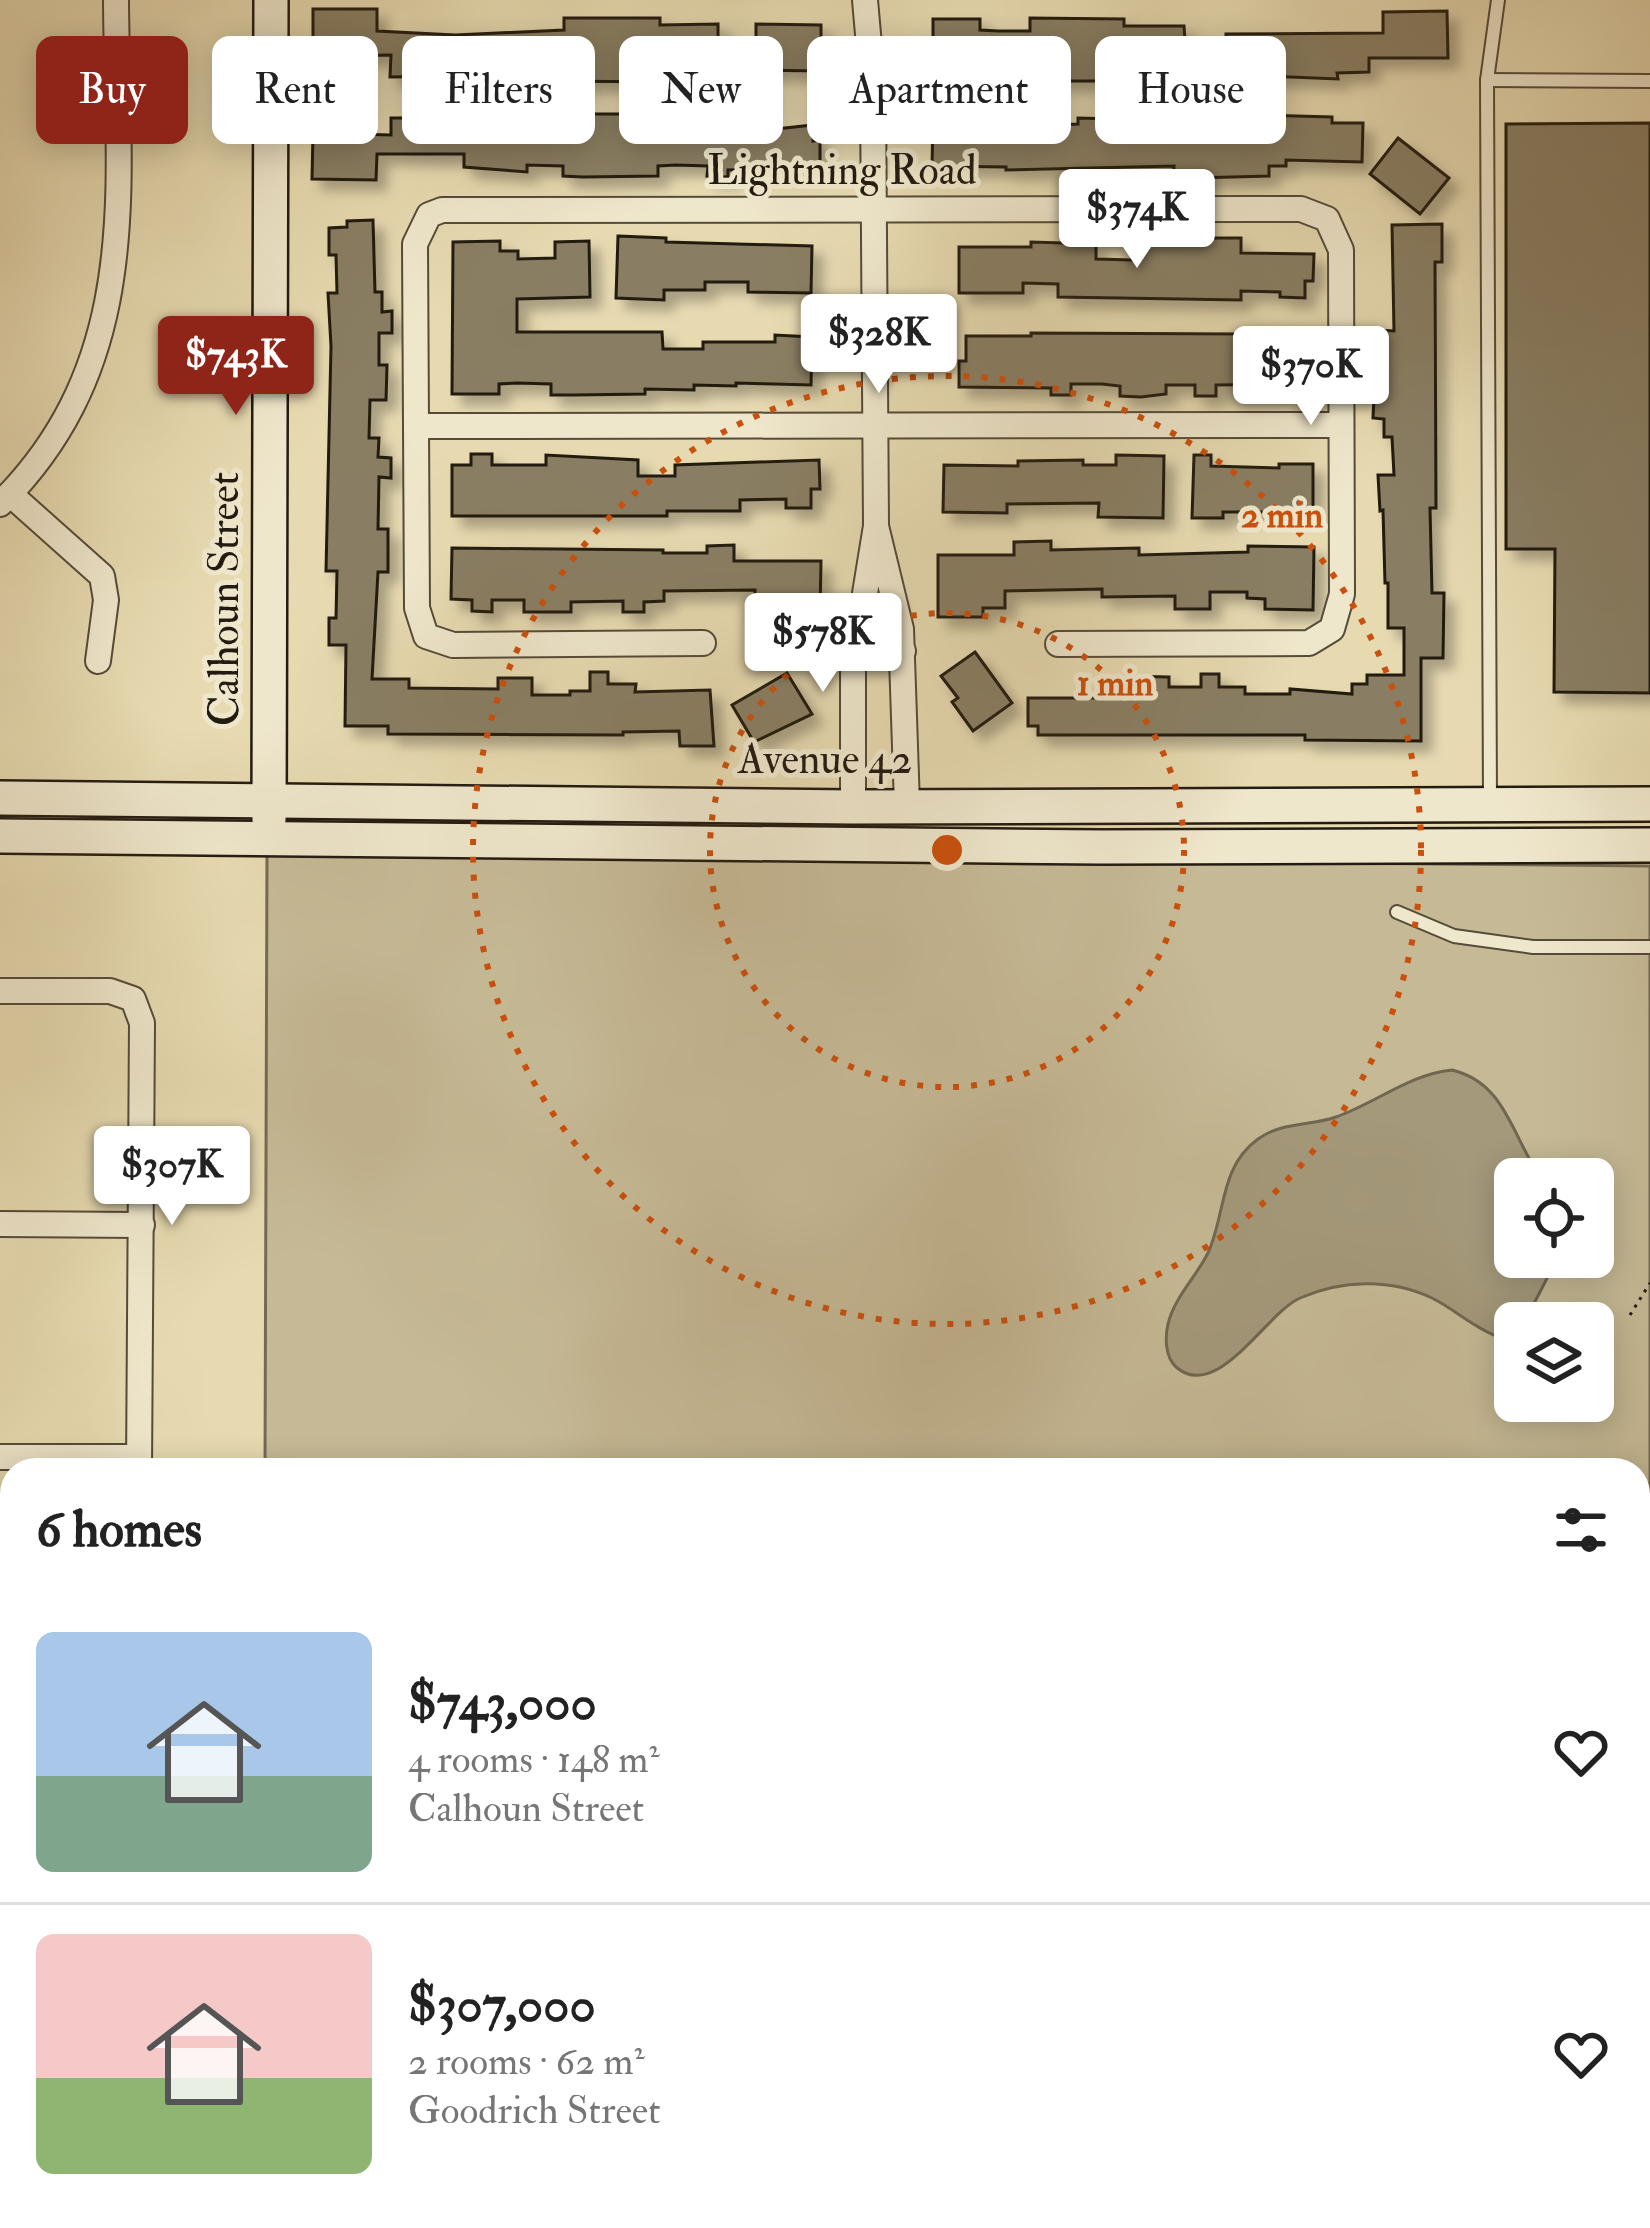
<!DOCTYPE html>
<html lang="en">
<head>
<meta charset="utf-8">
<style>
  body { margin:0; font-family:"IM FELL Double Pica",serif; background:#f2f2f2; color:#222; height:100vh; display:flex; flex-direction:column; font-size:45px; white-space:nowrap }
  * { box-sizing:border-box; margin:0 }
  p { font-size:39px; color:#767676 }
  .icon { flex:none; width:66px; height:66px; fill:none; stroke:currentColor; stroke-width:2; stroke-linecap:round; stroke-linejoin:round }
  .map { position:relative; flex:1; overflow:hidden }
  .sheet { position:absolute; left:0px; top:1458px; width:1650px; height:771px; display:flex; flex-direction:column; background:#fff; border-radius:36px 36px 0 0; box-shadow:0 6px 30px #0003 }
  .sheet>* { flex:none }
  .banner { position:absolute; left:36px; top:36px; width:1578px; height:108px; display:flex; gap:24px }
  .buttons { position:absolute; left:1494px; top:1158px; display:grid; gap:24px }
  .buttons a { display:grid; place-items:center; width:120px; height:120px; border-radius:18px; background:#fff; box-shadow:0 6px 30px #0003; font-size:60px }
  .price { position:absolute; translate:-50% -102px; padding:0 27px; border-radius:12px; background:#fff; color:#222; font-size:39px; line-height:78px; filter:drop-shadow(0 3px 6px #0008) }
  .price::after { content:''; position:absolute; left:50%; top:72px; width:36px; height:27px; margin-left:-18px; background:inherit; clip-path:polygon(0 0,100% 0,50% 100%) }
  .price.on { background:#8f2418; color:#fff }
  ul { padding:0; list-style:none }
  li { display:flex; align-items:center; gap:36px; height:300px; padding:0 36px }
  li+li { border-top:3px solid #e0e0e0 }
  li span { display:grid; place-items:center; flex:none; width:336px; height:240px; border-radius:18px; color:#555 }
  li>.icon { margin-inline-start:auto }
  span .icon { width:144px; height:144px; fill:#fffc; stroke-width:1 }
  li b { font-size:51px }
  h2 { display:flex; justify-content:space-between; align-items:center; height:144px; padding:0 36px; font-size:51px }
  .tag { padding:0 42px; border-radius:18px; background:#fff; box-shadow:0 6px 30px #0003; font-size:42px; line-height:108px }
  .tag.on { background:#8f2418; color:#fff }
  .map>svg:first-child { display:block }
  .green { fill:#c6ba96; stroke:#746a54; stroke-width:3; fill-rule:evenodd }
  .water { fill:#a4997b; stroke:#706751; stroke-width:3 }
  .building { fill:#897e64; stroke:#231b11; stroke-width:3; filter:url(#shadow) }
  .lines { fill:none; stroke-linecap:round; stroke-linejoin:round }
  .lane-casing { stroke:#544b39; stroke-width:16 }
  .street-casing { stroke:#544b39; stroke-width:28 }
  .secondary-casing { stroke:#231b11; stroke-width:38 }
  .path { stroke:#231b11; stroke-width:3; stroke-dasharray:3 6; stroke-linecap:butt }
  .lane { stroke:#efe7cc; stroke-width:12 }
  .street { stroke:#efe7cc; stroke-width:24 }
  .secondary { stroke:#efe7cc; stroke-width:33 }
  .ring { fill:none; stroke:#ca500d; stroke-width:6; stroke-dasharray:6 12 }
  .labels { text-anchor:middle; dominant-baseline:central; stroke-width:10; stroke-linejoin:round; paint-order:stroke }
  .street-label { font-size:42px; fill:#231b11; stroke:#efe7cc }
  .centre { fill:#ca500d; stroke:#efe7cc; stroke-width:6 }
  .ring-label { font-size:36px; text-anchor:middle; font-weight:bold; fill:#ca500d; stroke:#efe7cc; stroke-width:10; stroke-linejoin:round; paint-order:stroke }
</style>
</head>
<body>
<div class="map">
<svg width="1650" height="2228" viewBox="0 0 1650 2228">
  <defs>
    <filter id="shadow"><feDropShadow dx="10" dy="10" stdDeviation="6" flood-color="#0004"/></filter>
  </defs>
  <rect width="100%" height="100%" fill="#e7dab1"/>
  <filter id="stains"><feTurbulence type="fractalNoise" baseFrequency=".00167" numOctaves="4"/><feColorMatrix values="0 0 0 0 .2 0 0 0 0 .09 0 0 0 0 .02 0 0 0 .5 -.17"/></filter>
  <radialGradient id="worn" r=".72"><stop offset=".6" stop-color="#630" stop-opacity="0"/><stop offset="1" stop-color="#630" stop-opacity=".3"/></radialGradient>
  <path class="green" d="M267,853L1650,866V2023H1638V1470H265ZM1515,1179H1593V1257H1515ZM1515,1323H1593V1401H1515Z"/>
  <path class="water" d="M1452,1070C1507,1083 1512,1139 1542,1179H1515V1257H1558L1526,1319L1515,1323L1511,1330L1494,1335C1472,1326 1454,1309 1432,1298C1390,1278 1341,1280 1300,1298C1266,1313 1217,1403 1176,1367C1165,1357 1165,1337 1168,1324C1174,1298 1196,1277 1208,1253C1226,1214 1219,1167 1258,1139C1281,1122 1310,1126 1336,1117C1376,1103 1410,1074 1452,1070Z"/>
  <g class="building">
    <path d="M313,9H377V31L455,35L564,30V18H660V25L718,24V41H756V24L821,25V71L748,70V80L675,82L551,81V76L503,77V83L464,84V76L390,77L391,55L313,56Z"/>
    <path d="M1447,11L1448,58H1369V72L1337,73L1338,79L1216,74V81H933V19H980V30L998,31H1030V18L1124,19V26H1184L1185,40L1226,39V34L1383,33V12Z"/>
    <path d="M420,110H448V123L497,124V131L539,132V123L551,124L552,114H749L748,132L813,125V141L820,140V168L728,170V177L707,176L708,166L676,165L658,166V176L583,177L563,176V166L527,165V172L464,167V154H377L376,180L312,179L313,133L391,135V118H420Z"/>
    <path d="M1223,114L1332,117V123H1363L1362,162L1286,160V166H1269V176L1194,178L1173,177L1174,166L1006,170V167L932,166L933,121L998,122L997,133L1036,132V126L1078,124V118L1115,119V125L1151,126L1162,124V115Z"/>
    <path d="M1650,123V693L1554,692L1555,549H1506V124Z"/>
    <path d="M1398,138L1449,178L1420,214L1370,174Z"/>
    <path d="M373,220L375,292H382V312L392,311V333H379V365H387L386,400H370L369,438H379L378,457L391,458V478L379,477L378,529H388V572H378L372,679H409V688L498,689V678H532V695H570V691H590V672H608V684H636L635,692L710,690L714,746H680L679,731L623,732V735L388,734V726H345L346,645H329V618H336L337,571H326L331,346L328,293H337L336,255H329V228L347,227V221Z"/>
    <path d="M1442,224V262H1435L1436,508H1430L1432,593H1444L1443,658H1421V741L1305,740V735H1038V726H1028V698H1109L1108,685H1126L1125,676L1169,677V687H1201V674H1219V687H1245V694H1290V689L1352,694V684H1367V675H1404V628H1388V583H1385L1383,510L1380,511L1378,475H1394L1392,437H1384V419L1373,418L1374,397H1385L1386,365H1379V330L1394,331L1392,225Z"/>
    <path d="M618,236L666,238V242L812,246L811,293L748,292V282H705V290H664V300L616,298Z"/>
    <path d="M1194,238H1241V253L1314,254L1313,281H1305V298L1280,297V292L1241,291V300L1058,297V284L1023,283V293H959V247H1031V242L1096,244V259L1132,260L1133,242L1194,243Z"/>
    <path d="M500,241V251H518V259L555,258V242L589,241L590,297L517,299V332H662L663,349H703V342H775V335L812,337L811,385L736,383V386L694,385V390L645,389V394L574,395H551V384L517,383L499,384V394H452L453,242Z"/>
    <path d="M1031,333L1240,334V348L1278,347V341L1305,340V357H1311V384L1216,385V396H1195V385H1166V394L1141,397L1120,396V386L1102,384H1071V395H1051V388L959,387V361H966V336H1031Z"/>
    <path d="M471,454H492V465H546V455L638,460V476H675V465L819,460L820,489H811V508H786V499L740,500V511H667V516H452V465H471Z"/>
    <path d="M1116,455L1164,456L1163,518L1098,517L1099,503L1007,504V513L943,512L944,465L1018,466V461L1083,460V465H1116Z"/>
    <path d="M1194,455H1211V466L1279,468V464H1313V512H1223V518H1192Z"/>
    <path d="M1051,541V550L1139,548V555L1248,552V546L1314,547L1313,610L1265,609V599L1247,598V592H1210V609H1175V596L1102,597V589L1005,591V608H983V617H938V555H1014V542Z"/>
    <path d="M734,545V561H821L820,611L755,610V590L664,591V601L644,602V612H623V601L571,602V612H524V600H492V612L472,611V600L451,599L452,548L663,550V553H707V546Z"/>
    <path d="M975,652L1012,703L973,731L952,702L958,698L941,676Z"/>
    <path d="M787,673L812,714L754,742L732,705Z"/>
  </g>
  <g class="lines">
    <g class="lane-casing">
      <g id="lane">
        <path d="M1487,80L1650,81"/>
        <path d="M1490,803L1487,80L1498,0"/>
        <path d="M1397,912L1454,936L1533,947H1650"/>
      </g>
    </g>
    <g class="street-casing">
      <g id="street">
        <path d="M865,0L873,91L876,526"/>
        <path d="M416,426L1341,425"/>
        <path d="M10,494L102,576L106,600L98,661"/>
        <path d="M0,504C145,360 117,185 116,0"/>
        <path d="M703,643L453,645L426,636L417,608L415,244L429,215L442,210L1301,209L1327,219L1341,250L1342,594L1332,629L1309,643L1058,644"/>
        <path d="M856,652L903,651"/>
        <path d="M853,807V667L876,526L901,629L907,805"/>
        <path d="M0,991H110L133,999L142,1023L139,1470"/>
        <path d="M0,1224L142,1225"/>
        <path d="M0,1457H139"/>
        <path d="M0,1888H12"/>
      </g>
    </g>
    <g class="secondary-casing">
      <g id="secondary">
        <path d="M0,798L853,807L1650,804"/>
        <path d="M269,820L271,0"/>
        <path d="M0,836L1101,847L1650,845"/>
      </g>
    </g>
    <path class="path" d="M1630,1315L1650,1283"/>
    <use href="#lane" class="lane"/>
    <use href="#street" class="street"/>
    <use href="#secondary" class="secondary"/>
  </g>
  <g class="ring">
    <circle cx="947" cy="850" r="237"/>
    <circle cx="947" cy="850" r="474"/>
  </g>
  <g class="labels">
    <g class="street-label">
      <text x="842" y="171">Lightning Road</text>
      <text transform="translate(225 599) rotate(-90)">Calhoun Street</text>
      <text x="825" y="760">Avenue 42</text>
    </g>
  </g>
  <circle cx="947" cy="850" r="18" class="centre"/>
  <g class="ring-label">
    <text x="1282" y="527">2 min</text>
    <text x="1115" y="695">1 min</text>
  </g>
  <rect width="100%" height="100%" filter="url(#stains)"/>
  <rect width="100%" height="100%" fill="url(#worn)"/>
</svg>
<div class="buttons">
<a><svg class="icon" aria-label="locate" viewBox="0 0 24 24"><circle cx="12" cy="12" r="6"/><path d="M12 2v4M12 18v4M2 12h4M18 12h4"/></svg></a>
<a><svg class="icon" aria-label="layers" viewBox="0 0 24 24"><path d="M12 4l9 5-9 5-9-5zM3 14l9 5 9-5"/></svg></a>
</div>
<b class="price" style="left:1137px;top:271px">$374K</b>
<b class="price" style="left:879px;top:396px">$328K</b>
<b class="price on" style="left:236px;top:418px">$743K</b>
<b class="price" style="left:1311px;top:428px">$370K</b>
<b class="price" style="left:823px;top:695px">$578K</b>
<b class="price" style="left:172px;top:1228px">$307K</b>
<div class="banner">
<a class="tag on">Buy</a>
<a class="tag">Rent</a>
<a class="tag">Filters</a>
<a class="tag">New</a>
<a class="tag">Apartment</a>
<a class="tag">House</a>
</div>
<section class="sheet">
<h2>6 homes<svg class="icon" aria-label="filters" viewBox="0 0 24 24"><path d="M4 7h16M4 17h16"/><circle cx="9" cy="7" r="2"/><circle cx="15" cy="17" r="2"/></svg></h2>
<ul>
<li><span style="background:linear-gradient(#a9c7e8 60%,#7fa58c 0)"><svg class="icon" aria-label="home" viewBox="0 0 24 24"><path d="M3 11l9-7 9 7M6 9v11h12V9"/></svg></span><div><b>$743,000</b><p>4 rooms · 148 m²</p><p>Calhoun Street</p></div><svg class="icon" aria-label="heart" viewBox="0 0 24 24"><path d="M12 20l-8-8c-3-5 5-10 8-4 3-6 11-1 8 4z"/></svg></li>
<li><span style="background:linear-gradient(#f6c9c9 60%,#8fb573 0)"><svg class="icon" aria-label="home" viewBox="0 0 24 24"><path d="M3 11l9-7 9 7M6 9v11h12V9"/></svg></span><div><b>$307,000</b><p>2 rooms · 62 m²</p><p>Goodrich Street</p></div><svg class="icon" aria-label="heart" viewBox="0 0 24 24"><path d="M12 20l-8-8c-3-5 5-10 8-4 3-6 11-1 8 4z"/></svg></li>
</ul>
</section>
</div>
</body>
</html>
